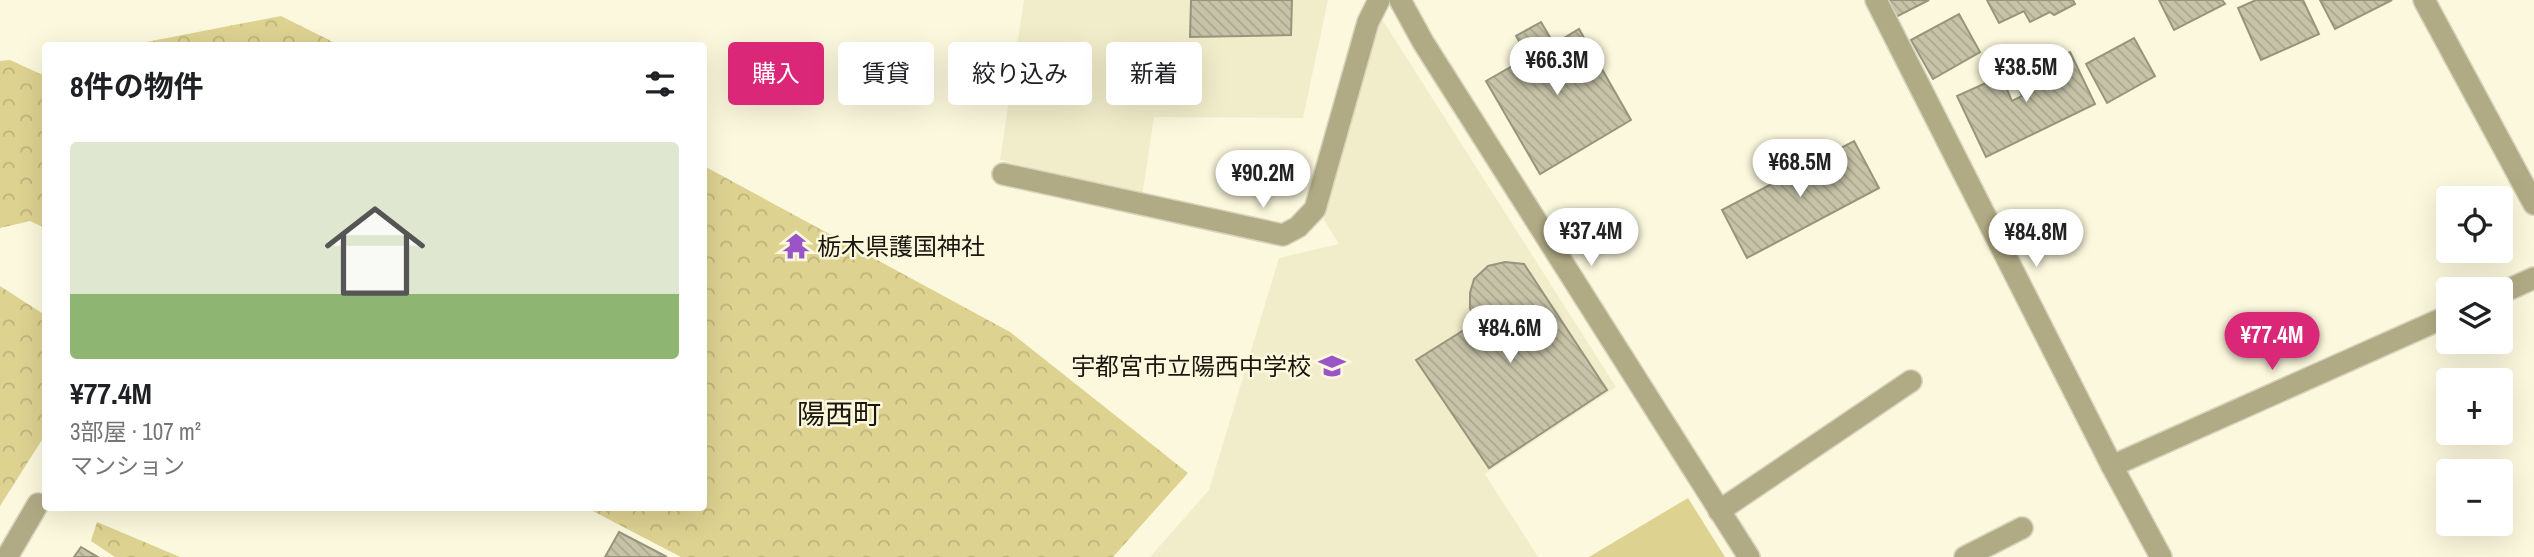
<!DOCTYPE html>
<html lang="ja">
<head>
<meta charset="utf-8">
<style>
  body { margin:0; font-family:"Archivo Narrow","Noto Sans JP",sans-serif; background:#f6f6f6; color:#202124; height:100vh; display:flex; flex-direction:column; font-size:26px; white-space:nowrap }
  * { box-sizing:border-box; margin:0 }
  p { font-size:23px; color:#757577 }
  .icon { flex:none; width:38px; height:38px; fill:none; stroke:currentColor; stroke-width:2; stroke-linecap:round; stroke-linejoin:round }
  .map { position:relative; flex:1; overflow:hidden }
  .side { position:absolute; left:42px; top:42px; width:665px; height:469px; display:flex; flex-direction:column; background:#fff; border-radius:7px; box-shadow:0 7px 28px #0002 }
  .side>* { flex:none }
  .top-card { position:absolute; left:728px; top:42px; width:665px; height:63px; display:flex; gap:14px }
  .fabs { position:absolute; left:2436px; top:186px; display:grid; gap:14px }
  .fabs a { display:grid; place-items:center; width:77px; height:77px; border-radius:7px; background:#fff; box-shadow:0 7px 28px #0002; font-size:35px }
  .price { position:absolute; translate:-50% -60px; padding:0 16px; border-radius:24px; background:#fff; color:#222; font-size:23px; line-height:46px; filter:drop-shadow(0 2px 4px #0008) }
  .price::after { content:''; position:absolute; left:50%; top:42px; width:21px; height:16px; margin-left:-10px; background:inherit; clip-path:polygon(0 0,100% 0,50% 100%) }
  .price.active { background:#db2777; color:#fff }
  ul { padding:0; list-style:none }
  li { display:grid; align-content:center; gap:14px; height:371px; padding:0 28px }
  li+li { border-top:2px solid #e0e0e0 }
  li span { display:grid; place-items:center; height:217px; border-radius:7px; color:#555 }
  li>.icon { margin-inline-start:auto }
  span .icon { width:126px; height:126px; fill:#fffc; stroke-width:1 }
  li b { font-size:30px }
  h2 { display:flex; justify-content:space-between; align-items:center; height:84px; padding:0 28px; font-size:30px }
  .tag { padding:0 24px; border-radius:7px; background:#fff; box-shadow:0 7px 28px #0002; font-size:24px; line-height:63px }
  .tag.active { background:#db2777; color:#fff }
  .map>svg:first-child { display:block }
  .built { fill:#f1ecc9 }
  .forest { fill:url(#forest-crowns) }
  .pitch { fill:#ddd290 }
  .building { fill:url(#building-back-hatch); stroke:#99957c; stroke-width:2 }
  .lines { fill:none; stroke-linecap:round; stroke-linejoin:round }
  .minor-casing { stroke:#d8d4bc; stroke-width:24 }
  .minor { stroke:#b1ab85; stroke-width:21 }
  .labels { text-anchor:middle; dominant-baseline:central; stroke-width:5; stroke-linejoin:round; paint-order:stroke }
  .poi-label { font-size:24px; fill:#19170e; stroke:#fcf8dd; text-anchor:start }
  .quarter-label { font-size:28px; fill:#19170e; stroke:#fcf8dd }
</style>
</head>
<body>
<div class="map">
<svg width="2534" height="557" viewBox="0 0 2534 557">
  <defs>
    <pattern id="forest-crowns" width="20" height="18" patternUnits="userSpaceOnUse" patternTransform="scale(1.75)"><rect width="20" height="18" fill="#ddd290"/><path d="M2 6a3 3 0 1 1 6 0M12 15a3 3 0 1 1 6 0" fill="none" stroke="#bdb47b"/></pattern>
    <pattern id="building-back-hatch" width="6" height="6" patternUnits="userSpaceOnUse" patternTransform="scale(1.75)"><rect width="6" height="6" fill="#c6c3a8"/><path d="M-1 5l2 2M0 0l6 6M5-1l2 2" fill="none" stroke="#aaa78f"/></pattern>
  </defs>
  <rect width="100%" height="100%" fill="#fcf8dd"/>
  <g class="built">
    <path d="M1024,0H1328L1303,118L1154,117L1142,197L1000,160Z"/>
    <path d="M1380,16L1616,387L1485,474L1538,557H1150L1209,490L1279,258L1339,244L1324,220L1371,21Z"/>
  </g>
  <g class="forest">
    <path d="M281,16L339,45H131Z"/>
    <path d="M10,60L45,76V228L30,221L0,228V61Z"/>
    <path d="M704,166L1010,332L1188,473L1113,557H681L587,508H704Z"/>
    <path d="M0,286L45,315V435L0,506Z"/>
    <path d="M97,522L180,557H115L91,541Z"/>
  </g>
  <path class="pitch" d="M1688,498L1725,557H1589Z"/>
  <g class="building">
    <path d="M1191,0H1292L1291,35L1190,37Z"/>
    <path d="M1882,0H1929L1892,19Z"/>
    <path d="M1987,0H2073L2075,4L2054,15L2050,12L2030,22L2024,11L1999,23Z"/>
    <path d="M2159,0H2222L2225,4L2174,30Z"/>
    <path d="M2256,0H2303L2319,34L2261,60L2238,8Z"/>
    <path d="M2320,0H2392L2335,29Z"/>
    <path d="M1959,14L1980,52L1933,79L1911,40Z"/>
    <path d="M1541,22L1554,44L1579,29L1631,120L1540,174L1486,81L1528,57L1516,36Z"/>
    <path d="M2134,38L2155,76L2107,103L2086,64Z"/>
    <path d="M2070,52L2095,104L1986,157L1957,96L2001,76L2012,101L2022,96L2015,79Z"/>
    <path d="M1854,141L1879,188L1747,258L1722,210Z"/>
    <path d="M1505,262L1524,264L1607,390L1489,468L1416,360L1475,323L1470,308V293L1474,279L1488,266Z"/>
    <path d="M619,532L667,557H605Z"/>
    <path d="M81,547L98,557H74Z"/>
  </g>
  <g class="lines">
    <g class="minor-casing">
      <g id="minor">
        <path d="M1400,0L1423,42L1749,557"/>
        <path d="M1876,0L2112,466L2161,557"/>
        <path d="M2424,0L2534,204"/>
        <path d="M1003,174L1283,235L1298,227L1315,209L1368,22L1379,0"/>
        <path d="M2501,293L2534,278"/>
        <path d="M2112,466L2448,316"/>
        <path d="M1719,511L1911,381"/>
        <path d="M7,557L38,504"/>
        <path d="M1965,557L2022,528"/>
      </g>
    </g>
    <use href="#minor" class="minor"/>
  </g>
  <defs>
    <g id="temple-bare" transform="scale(2.1)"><path d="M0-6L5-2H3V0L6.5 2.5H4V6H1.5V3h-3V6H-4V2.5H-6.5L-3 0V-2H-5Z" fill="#9b54c8" stroke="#fcf8dd" stroke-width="2.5" paint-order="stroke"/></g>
    <g id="school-bare" transform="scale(2.1)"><path d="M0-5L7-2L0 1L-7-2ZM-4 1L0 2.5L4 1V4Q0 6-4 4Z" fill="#9b54c8" stroke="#fcf8dd" stroke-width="2.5" paint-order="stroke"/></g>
  </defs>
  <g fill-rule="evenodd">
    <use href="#temple-bare" x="796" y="246"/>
    <use href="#school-bare" x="1332" y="366"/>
  </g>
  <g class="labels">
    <g class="poi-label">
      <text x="817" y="246">栃木県護国神社</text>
      <text x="1311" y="366" text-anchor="end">宇都宮市立陽西中学校</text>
    </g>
    <g class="quarter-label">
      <text x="839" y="414">陽西町</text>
    </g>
  </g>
</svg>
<div class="fabs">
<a><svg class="icon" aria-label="locate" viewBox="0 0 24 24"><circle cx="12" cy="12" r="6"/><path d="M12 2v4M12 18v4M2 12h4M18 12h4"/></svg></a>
<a><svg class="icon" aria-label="layers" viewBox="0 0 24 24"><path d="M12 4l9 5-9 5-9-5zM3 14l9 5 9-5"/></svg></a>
<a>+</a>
<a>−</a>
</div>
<b class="price" style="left:1557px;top:97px">¥66.3M</b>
<b class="price" style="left:2026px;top:104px">¥38.5M</b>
<b class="price" style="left:1800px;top:199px">¥68.5M</b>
<b class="price" style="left:1263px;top:210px">¥90.2M</b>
<b class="price" style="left:1591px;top:268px">¥37.4M</b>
<b class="price" style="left:2036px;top:269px">¥84.8M</b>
<b class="price" style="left:1510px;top:365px">¥84.6M</b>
<b class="price active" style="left:2272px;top:372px">¥77.4M</b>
<div class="top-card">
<a class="tag active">購入</a>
<a class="tag">賃貸</a>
<a class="tag">絞り込み</a>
<a class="tag">新着</a>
</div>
<section class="side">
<h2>8件の物件<svg class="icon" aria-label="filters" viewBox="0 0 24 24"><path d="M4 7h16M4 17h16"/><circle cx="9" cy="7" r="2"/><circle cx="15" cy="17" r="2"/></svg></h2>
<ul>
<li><span style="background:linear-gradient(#dfe7d0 70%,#8fb573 0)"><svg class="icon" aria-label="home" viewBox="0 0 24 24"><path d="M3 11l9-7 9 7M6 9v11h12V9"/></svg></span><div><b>¥77.4M</b><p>3部屋 · 107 m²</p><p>マンション</p></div></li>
</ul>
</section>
</div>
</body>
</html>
